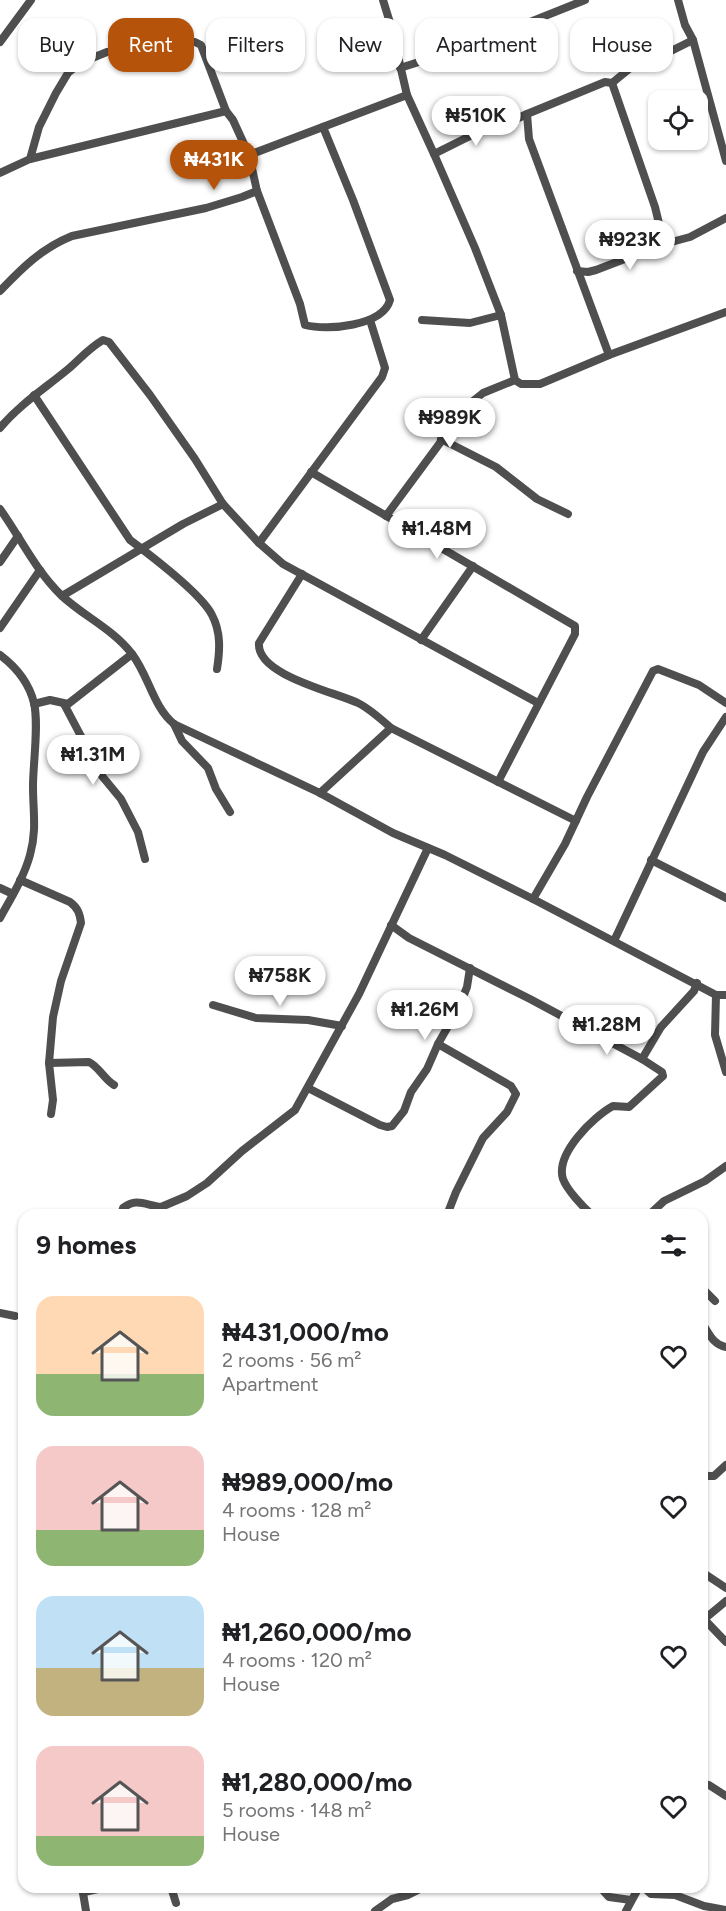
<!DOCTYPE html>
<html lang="en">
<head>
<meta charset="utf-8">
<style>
  body { margin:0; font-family:Figtree,sans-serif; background:#f2f2f2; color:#202124; height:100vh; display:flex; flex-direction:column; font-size:22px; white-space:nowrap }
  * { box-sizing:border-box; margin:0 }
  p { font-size:20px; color:#757577 }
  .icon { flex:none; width:33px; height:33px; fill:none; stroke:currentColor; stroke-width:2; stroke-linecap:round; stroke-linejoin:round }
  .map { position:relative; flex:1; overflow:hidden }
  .sheet { position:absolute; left:18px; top:1209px; width:690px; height:684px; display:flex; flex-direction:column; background:#fff; border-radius:18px; box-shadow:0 2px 4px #0004 }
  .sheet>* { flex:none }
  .top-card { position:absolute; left:18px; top:18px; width:690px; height:54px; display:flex; gap:12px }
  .tools { position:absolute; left:648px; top:90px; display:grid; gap:12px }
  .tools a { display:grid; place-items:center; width:60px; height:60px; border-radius:12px; background:#fff; box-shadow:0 2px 4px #0004; font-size:30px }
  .price { position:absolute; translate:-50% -51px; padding:0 14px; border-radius:21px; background:#fff; color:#222; font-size:20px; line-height:39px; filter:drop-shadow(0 2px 3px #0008) }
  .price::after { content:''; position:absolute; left:50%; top:36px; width:18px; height:14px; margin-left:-9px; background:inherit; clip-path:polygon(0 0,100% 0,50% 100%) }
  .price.current { background:#b45309; color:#fff }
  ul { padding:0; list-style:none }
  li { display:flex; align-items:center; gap:18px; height:150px; padding:0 18px }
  li span { display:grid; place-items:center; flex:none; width:168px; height:120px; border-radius:18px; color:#555 }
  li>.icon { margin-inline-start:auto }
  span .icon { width:72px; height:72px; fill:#fffc; stroke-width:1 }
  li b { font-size:26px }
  h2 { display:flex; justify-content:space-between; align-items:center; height:72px; padding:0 18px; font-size:26px }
  .chip { padding:0 21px; border-radius:18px; background:#fff; box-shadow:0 2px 4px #0004; font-size:21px; line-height:54px }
  .chip.current { background:#b45309; color:#fff }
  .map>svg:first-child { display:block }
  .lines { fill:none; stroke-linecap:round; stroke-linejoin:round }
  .minor { stroke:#4f4f4f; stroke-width:8 }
</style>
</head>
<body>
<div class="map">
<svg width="726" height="1911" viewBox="0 0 726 1911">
  <rect width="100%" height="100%" fill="#fff"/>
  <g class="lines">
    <g class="minor">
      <path d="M383,0L391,26L407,95"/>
      <path d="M678,0L685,25L693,40L726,161"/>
      <path d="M0,42L31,0"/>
      <path d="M400,68L475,44L585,0"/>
      <path d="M612,83L634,65L651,61L693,40"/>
      <path d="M527,114L605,82L612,83L655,207L664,244"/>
      <path d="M434,154L475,248L501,315L515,380L521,384H540L609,355L726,312"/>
      <path d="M30,159L39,127L56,93L68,73L80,63L107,52L127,50L148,40L158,38L181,42H195L201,45L226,111L233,120L249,155"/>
      <path d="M0,173L30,159L226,111"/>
      <path d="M257,191L249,155L407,95L434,154L486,128L514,120L527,114L529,139L609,355"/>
      <path d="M577,271L588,272L596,270L664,244L690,237L726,218"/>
      <path d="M0,291C22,268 42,248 72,236L206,208L242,197L257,191L300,304L305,325C327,331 383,326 390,300L353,200L323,127"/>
      <path d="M422,320L470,323L501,315"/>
      <path d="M34,395L130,540C150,555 201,593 212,615C221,632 220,650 217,669"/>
      <path d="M0,428C19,405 44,389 67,370C79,360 89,348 103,340L109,342L150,395L195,459L223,504L259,543L283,564L538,703"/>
      <path d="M441,439L496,467L537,499L568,514"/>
      <path d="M311,472L575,626V634L498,782"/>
      <path d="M0,509C20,537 36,571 61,595C83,616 113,629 132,654C149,676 153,707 174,724L320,793L393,833L445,855L533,899L716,995H726"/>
      <path d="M386,516L468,405L483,393L515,380"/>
      <path d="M259,543L382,377L385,368L370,320"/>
      <path d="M0,562L18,536"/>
      <path d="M302,574L259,643C256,675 335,692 358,703C370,709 381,719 391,728L576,821"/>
      <path d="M62,596L183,524L223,504"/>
      <path d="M0,628L40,570"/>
      <path d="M421,640L473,566"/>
      <path d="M0,655C16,667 29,683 34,703C39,724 33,764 33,786C33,812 37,830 30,855C24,877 11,898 0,918"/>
      <path d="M34,704L50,700L68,704L132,654"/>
      <path d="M64,704L102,776L121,799L138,832L145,859"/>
      <path d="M174,724L182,741L208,768L216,789L230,812"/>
      <path d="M320,793L391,728"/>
      <path d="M651,860L726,898"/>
      <path d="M20,880L70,902C78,908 80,914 81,923L61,981L53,1017L49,1063L53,1100L51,1114"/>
      <path d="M0,888L13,894"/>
      <path d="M533,899L565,844L587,797L653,671L658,669L699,685L726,703"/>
      <path d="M391,925L409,938L530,999L642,1059L662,1072L663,1076L629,1107L613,1106C593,1117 555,1154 563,1179C567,1190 583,1207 592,1215"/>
      <path d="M614,941L703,752L726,717"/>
      <path d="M716,995L715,1035L726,1072"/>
      <path d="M213,1005L256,1018L308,1020L342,1026"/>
      <path d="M438,1044L511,1086L516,1094L507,1112L483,1138L456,1192L447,1215"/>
      <path d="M642,1059L661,1027L694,991L697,983"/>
      <path d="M49,1063L89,1062C99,1067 104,1079 114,1085"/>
      <path d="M308,1088L380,1125L387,1127L392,1126L404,1111L411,1092L427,1069L438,1044L459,1007L467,987L470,968"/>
      <path d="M121,1215L123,1208C137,1197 147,1206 161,1207L187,1196L207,1183L242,1151L295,1110L359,994L428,848"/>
      <path d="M649,1215L664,1201L705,1181L726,1166"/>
      <path d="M702,1288L715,1301"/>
      <path d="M0,1313L15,1316"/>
      <path d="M702,1323C709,1333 713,1345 726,1347"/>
      <path d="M702,1471L707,1476H714L726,1465"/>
      <path d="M702,1572L726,1588"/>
      <path d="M704,1619L726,1642"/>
      <path d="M702,1621L726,1601"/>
      <path d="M702,1783L709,1785L726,1796"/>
      <path d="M82,1887L86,1911"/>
      <path d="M171,1887L176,1903"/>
      <path d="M600,1887L609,1897L631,1900"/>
      <path d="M643,1887L651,1894L675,1895L704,1906L726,1910"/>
      <path d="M84,1892L107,1887"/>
      <path d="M375,1911L392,1899L408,1895L424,1887"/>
      <path d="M626,1911L639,1887"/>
    </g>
  </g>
</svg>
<div class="tools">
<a><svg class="icon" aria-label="locate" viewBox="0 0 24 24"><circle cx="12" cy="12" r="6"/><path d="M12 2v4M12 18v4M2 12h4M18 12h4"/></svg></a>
</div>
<b class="price" style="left:476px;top:147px">₦510K</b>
<b class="price current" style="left:214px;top:191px">₦431K</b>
<b class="price" style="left:630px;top:271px">₦923K</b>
<b class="price" style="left:450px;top:449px">₦989K</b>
<b class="price" style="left:437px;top:560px">₦1.48M</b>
<b class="price" style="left:93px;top:786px">₦1.31M</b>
<b class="price" style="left:280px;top:1007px">₦758K</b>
<b class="price" style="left:425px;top:1041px">₦1.26M</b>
<b class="price" style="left:607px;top:1056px">₦1.28M</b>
<div class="top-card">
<a class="chip">Buy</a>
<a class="chip current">Rent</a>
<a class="chip">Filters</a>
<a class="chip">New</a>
<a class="chip">Apartment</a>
<a class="chip">House</a>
</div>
<section class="sheet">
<h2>9 homes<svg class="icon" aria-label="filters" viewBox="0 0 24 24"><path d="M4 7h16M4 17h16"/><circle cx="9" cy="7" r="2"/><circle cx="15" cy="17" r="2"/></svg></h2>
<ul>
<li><span style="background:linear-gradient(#ffd9b3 65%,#8fb573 0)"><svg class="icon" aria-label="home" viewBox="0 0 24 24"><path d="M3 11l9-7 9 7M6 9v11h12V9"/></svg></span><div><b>₦431,000/mo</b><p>2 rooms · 56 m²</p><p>Apartment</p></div><svg class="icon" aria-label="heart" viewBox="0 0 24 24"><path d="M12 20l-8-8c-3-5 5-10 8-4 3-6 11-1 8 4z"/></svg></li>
<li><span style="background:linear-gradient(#f6c9c9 70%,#8fb573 0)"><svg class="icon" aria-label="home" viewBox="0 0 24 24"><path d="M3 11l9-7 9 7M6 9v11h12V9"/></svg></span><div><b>₦989,000/mo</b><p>4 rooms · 128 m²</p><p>House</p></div><svg class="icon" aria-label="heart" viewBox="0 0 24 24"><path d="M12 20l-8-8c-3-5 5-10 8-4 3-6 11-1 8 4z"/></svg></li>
<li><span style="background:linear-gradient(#bfe0f5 60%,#c2b280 0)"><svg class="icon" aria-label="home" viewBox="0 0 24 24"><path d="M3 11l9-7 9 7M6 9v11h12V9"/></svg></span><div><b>₦1,260,000/mo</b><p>4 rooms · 120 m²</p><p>House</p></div><svg class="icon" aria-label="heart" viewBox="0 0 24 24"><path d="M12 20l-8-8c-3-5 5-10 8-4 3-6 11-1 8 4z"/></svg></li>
<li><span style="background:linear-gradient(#f6c9c9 75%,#8fb573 0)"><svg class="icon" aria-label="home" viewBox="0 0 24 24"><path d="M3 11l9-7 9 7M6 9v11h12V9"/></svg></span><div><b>₦1,280,000/mo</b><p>5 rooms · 148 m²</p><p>House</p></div><svg class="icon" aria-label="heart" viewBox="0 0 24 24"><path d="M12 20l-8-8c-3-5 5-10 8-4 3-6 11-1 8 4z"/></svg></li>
</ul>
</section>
</div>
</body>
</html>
